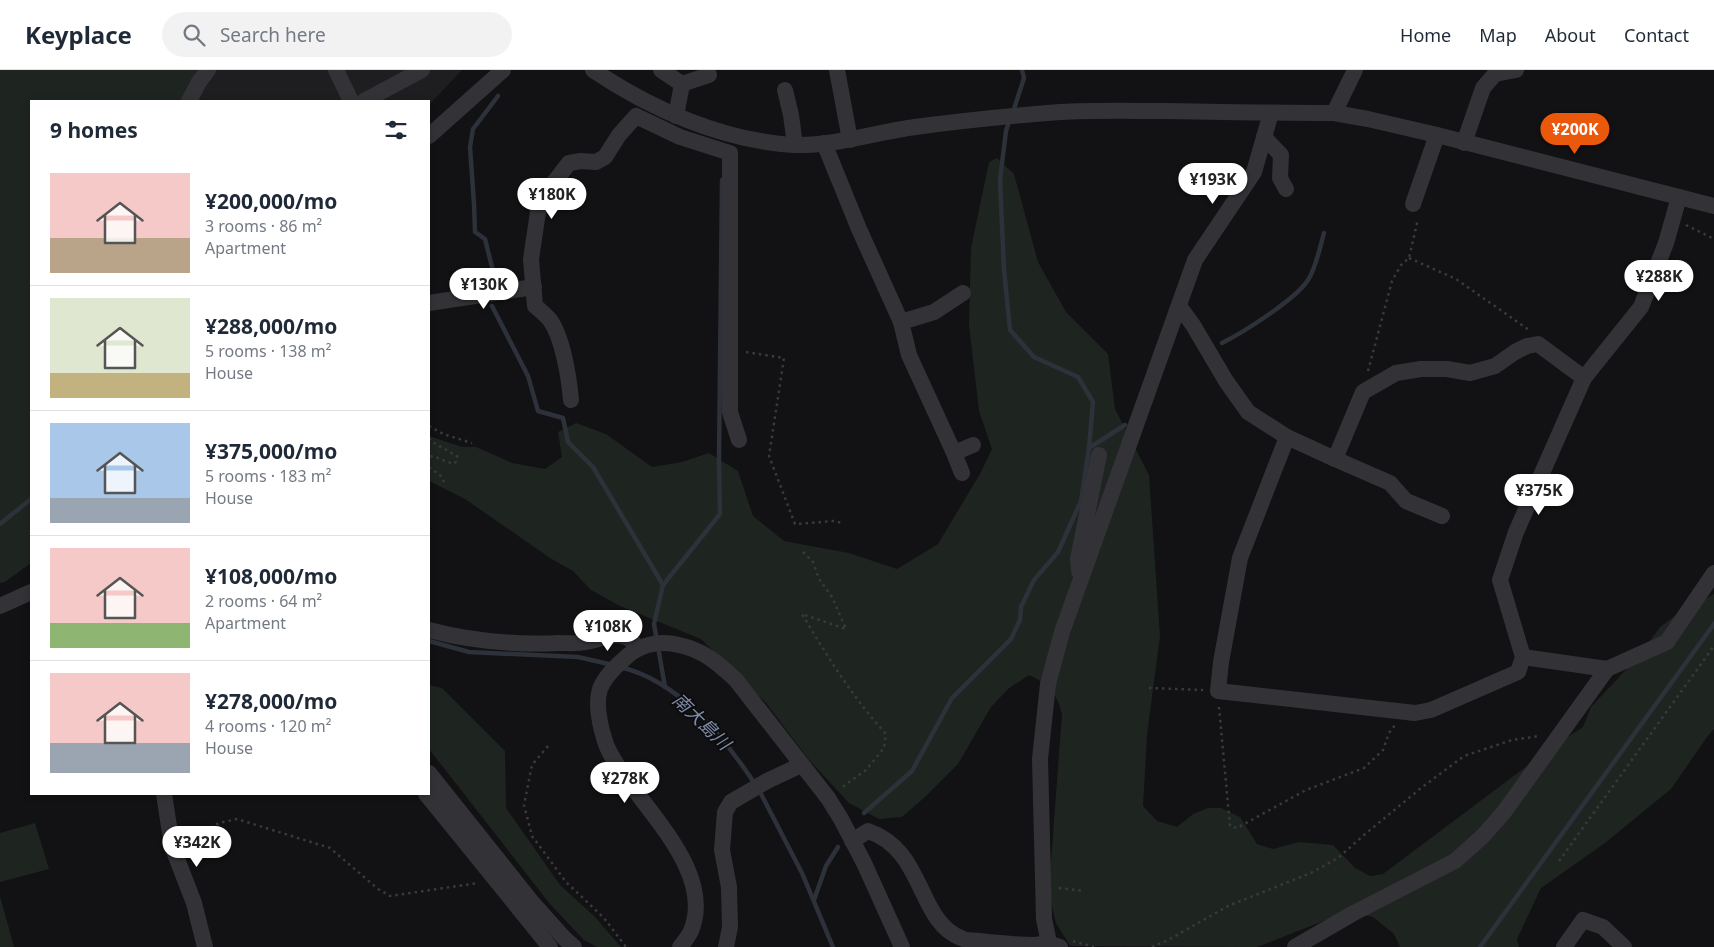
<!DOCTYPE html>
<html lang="en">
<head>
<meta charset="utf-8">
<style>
  body { margin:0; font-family:"Noto Sans","Noto Sans JP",sans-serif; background:#f2f2f3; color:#1f2937; height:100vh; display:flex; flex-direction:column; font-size:19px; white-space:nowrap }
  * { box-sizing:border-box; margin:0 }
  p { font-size:16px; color:#747a83 }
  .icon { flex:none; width:28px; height:28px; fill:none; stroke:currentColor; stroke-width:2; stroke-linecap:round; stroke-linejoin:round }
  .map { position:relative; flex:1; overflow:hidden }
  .details { position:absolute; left:30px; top:30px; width:400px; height:695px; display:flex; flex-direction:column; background:#fff; border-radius:0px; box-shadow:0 2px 8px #0003 }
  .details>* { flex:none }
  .price { position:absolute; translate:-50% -42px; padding:0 11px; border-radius:18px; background:#fff; color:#222; font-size:16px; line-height:32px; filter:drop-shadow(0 1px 2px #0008) }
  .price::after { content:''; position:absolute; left:50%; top:30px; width:15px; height:11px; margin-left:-8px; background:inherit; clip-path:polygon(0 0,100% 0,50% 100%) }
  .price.selected { background:#ea580c; color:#fff }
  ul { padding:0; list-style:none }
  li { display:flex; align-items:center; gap:15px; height:125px; padding:0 20px }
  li+li { border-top:1px solid #e0e1e3 }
  li span { display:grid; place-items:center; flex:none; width:140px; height:100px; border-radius:0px; color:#555 }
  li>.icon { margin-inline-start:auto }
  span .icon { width:60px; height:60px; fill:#fffc; stroke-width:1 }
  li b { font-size:21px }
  h2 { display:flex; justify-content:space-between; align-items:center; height:60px; padding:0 20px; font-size:21px }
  header { display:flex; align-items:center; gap:30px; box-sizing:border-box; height:70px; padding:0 25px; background:#fff; border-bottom:1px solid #e0e1e3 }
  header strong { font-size:24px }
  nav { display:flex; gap:28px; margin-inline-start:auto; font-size:18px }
  .search { width:350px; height:45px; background:#f2f2f3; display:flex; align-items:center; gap:12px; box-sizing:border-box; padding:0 18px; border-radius:28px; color:#747a83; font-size:19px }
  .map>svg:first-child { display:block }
  .built { fill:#1e1e20 }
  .green { fill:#1e2520 }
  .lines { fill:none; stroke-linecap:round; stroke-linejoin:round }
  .stream { stroke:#2d313a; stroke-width:4.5 }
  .path { stroke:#39393e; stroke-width:2.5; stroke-dasharray:2.5 4; stroke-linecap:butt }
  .minor { stroke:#333337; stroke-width:16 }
  .labels { text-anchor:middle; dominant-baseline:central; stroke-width:4; stroke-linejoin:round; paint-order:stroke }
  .water-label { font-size:18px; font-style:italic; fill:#7f8ca9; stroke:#0d0d0e }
</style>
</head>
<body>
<header>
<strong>Keyplace</strong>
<div class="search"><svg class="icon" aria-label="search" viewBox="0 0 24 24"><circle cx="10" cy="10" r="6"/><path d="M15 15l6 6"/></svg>Search here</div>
<nav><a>Home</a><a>Map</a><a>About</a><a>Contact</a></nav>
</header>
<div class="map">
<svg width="1714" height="877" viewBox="0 0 1714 877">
  <rect width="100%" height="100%" fill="#121113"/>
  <path class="built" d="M214,0H462L429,35V31H193Z"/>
  <g class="green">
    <path d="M0,0H200L184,31H31V493L5,512L0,513Z"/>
    <path d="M997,88L1014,104L1038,192L1066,242L1108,284L1115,339L1149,405L1160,566L1147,665L1143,736L1157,751L1177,757L1193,744L1208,738H1221L1240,747L1257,774L1273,779L1299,772L1333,775L1355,798L1370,806L1383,804L1551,678L1583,657L1591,637L1639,586L1660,557L1680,542L1714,524V659L1707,667L1671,719L1605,773L1541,818L1517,869L1519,877H1400L1394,864L1373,847L1349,841L1257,877L1070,876L1056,853L1051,832L1050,805L1062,644C1056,622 1050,615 1029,605L1008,619L991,637L958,694L925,727L902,747L879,749L849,733L810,691L766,633L701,569L620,536L591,520L573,501L550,488L465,429L429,411V366L462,377H476L512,393L545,399L562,387L558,362L576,353L606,364L652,397L682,392L709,383L738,401L753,446L784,471L849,483L897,499L938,474L981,402L992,379L979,341L969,255L971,178L989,92Z"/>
    <path d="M429,615L442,618L505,681L506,738L560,815L595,847L621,877H597L584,870L550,834L429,679Z"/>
    <path d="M35,753L49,799L0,812V763Z"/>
    <path d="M0,826L14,877H0Z"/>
  </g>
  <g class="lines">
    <g class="stream">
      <path d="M1013,42L1024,8L1022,0"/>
      <path d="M496,213L485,169L475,162L474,134L470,77L473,59L498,26"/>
      <path d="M492,236L528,306L538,341L563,348L568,372L593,397L663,515"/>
      <path d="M1222,273C1244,262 1296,229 1308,210C1316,198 1320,177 1324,163"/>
      <path d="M1089,378L1125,355"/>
      <path d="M0,454L31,429"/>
      <path d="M429,571L469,582L578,587L613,595"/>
      <path d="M620,597C679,611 723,666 755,714"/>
      <path d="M665,617L654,554L663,515L720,444L719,391L722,110"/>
      <path d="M759,720L802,803L833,877"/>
      <path d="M864,743L912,701L952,628L1011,569L1020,550L1021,537L1034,510L1058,482L1081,431L1089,378L1093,332L1078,307L1034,287L1010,260L1004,200L1000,110L1006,61L1010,49"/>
      <path d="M814,830L826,796L838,777"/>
      <path d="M1480,877L1714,554"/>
    </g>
    <g class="path">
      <path d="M1686,155L1714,169"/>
      <path d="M1409,188L1456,209L1529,260"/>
      <path d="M746,282L784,288L769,386L795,454L833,451L842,453"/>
      <path d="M1368,301L1392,211L1401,195L1409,188L1418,149"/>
      <path d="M429,356L443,364L472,373"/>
      <path d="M429,368L434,373L457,386L456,392L453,394L433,386L429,387"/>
      <path d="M429,397L441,406L444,412"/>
      <path d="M803,482L813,492L819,509L832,527L846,559L802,544C827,586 853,628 886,664L884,678L866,700L841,718"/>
      <path d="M1149,618L1203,620"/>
      <path d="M1219,637L1230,756L1237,758L1306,720L1364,698L1383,680L1389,663L1395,655"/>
      <path d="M548,676L532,695L524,735L532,766L566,812L604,848L626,877"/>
      <path d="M187,769L219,753L237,749L330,778L378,819L390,826L478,813"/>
      <path d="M1559,791L1714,576"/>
      <path d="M1059,818L1084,821"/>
      <path d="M1073,871L1094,877"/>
      <path d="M1152,877L1168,870L1228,836L1311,803L1338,788L1364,765L1421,718L1464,686L1512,670L1539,666"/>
    </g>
    <g class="minor">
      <path d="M336,0L351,31"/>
      <path d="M593,0C651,39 723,71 794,75C833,76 870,64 908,58C958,51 1009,46 1060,42C1095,40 1131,41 1166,41C1222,42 1278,43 1334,43L1368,49L1437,65L1714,136"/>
      <path d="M661,0L682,14L676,46"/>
      <path d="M837,0L850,70"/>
      <path d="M682,14L709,5"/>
      <path d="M785,20L791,45L795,75"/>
      <path d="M189,31L199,12L208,0"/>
      <path d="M364,31L422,0"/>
      <path d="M1334,43L1355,0"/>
      <path d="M429,66L503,0"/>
      <path d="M1264,67L1281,85L1280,108L1286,119"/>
      <path d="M824,73L859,159L901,252L909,285L954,383L962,403"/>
      <path d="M1464,73L1483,18L1495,4L1516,0"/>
      <path d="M1413,134L1437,65"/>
      <path d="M429,233L534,217"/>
      <path d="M1179,236L1193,255L1226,311L1248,342L1287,367L1335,389L1363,322L1396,303L1421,299H1447L1470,303L1495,296L1515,282L1527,276L1538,274L1584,308"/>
      <path d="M901,252L934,242L963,223"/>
      <path d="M571,330C569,308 563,268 550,250C546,245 540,240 535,236L531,189L538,142L549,119L569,93L581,91L596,92L605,87L619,65L636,46L680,67L730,83V342L739,370"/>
      <path d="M1287,367L1240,488L1221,592L1218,621L1415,643L1431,640L1518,602L1523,587L1500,510L1516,462L1584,308L1641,237L1666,173L1679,127"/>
      <path d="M954,383L973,375"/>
      <path d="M1335,389L1390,413L1406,431L1442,446"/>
      <path d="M1079,501L1078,489L1099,385"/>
      <path d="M0,536L31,522"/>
      <path d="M429,560C471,571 516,575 559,573C568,573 577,574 586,572C608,568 622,556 638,578"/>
      <path d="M1607,599L1667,572L1714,503"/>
      <path d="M429,703L531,831L564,868L574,877"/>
      <path d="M164,724L172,776L194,833L205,877"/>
      <path d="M426,724L550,877"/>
      <path d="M852,771L868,761C925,780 917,851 961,868C966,871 974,870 980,871C997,873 1016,875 1034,875C1046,874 1047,872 1060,877"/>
      <path d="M1049,873L1044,849L1040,689L1048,614L1062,562L1195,190L1254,102L1271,43"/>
      <path d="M680,877C684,872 688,867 691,861C717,797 633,732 608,679C605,673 604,667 602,661C599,649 596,631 600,619C604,608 614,598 623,590C638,575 658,570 679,575C703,580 718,593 736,610L828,728L841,749L864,793L902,877"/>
      <path d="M726,877L730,857L729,817L722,780L725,742L731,732L767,711L801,695"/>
      <path d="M1295,877L1352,844L1455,791L1483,766L1504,742L1607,599L1523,587"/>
      <path d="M1564,877L1583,850L1603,857L1624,877"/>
    </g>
  </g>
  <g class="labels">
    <g class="water-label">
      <text transform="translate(702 651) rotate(44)">南大島川</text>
    </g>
  </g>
</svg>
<b class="price selected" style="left:1575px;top:85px">¥200K</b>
<b class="price" style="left:1213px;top:135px">¥193K</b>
<b class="price" style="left:552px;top:150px">¥180K</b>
<b class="price" style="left:1659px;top:232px">¥288K</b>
<b class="price" style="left:484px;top:240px">¥130K</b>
<b class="price" style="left:1539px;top:446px">¥375K</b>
<b class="price" style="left:608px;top:582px">¥108K</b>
<b class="price" style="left:625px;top:734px">¥278K</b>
<b class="price" style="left:197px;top:798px">¥342K</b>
<section class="details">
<h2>9 homes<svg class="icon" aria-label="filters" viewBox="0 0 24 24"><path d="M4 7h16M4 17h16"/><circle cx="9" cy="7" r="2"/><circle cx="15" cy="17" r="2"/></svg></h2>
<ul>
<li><span style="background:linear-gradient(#f6c9c9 65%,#b9a48a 0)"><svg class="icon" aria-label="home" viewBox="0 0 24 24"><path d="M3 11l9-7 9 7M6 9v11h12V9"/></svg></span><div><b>¥200,000/mo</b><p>3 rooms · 86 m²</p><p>Apartment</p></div></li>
<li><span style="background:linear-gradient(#dfe7d0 75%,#c2b280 0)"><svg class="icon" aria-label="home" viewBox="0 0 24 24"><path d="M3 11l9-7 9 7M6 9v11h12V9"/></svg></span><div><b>¥288,000/mo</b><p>5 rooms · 138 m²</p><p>House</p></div></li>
<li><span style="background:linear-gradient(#a9c7e8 75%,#9aa5b1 0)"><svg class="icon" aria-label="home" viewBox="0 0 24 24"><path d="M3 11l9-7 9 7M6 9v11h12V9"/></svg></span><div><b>¥375,000/mo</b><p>5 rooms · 183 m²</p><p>House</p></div></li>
<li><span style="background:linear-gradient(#f6c9c9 75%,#8fb573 0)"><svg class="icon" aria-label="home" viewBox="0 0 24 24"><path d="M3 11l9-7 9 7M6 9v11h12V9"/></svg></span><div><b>¥108,000/mo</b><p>2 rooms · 64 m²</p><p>Apartment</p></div></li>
<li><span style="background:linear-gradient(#f6c9c9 70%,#9aa5b1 0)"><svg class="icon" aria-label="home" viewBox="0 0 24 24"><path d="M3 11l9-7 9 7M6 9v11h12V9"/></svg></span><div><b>¥278,000/mo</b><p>4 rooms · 120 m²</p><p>House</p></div></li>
</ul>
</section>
</div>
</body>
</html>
